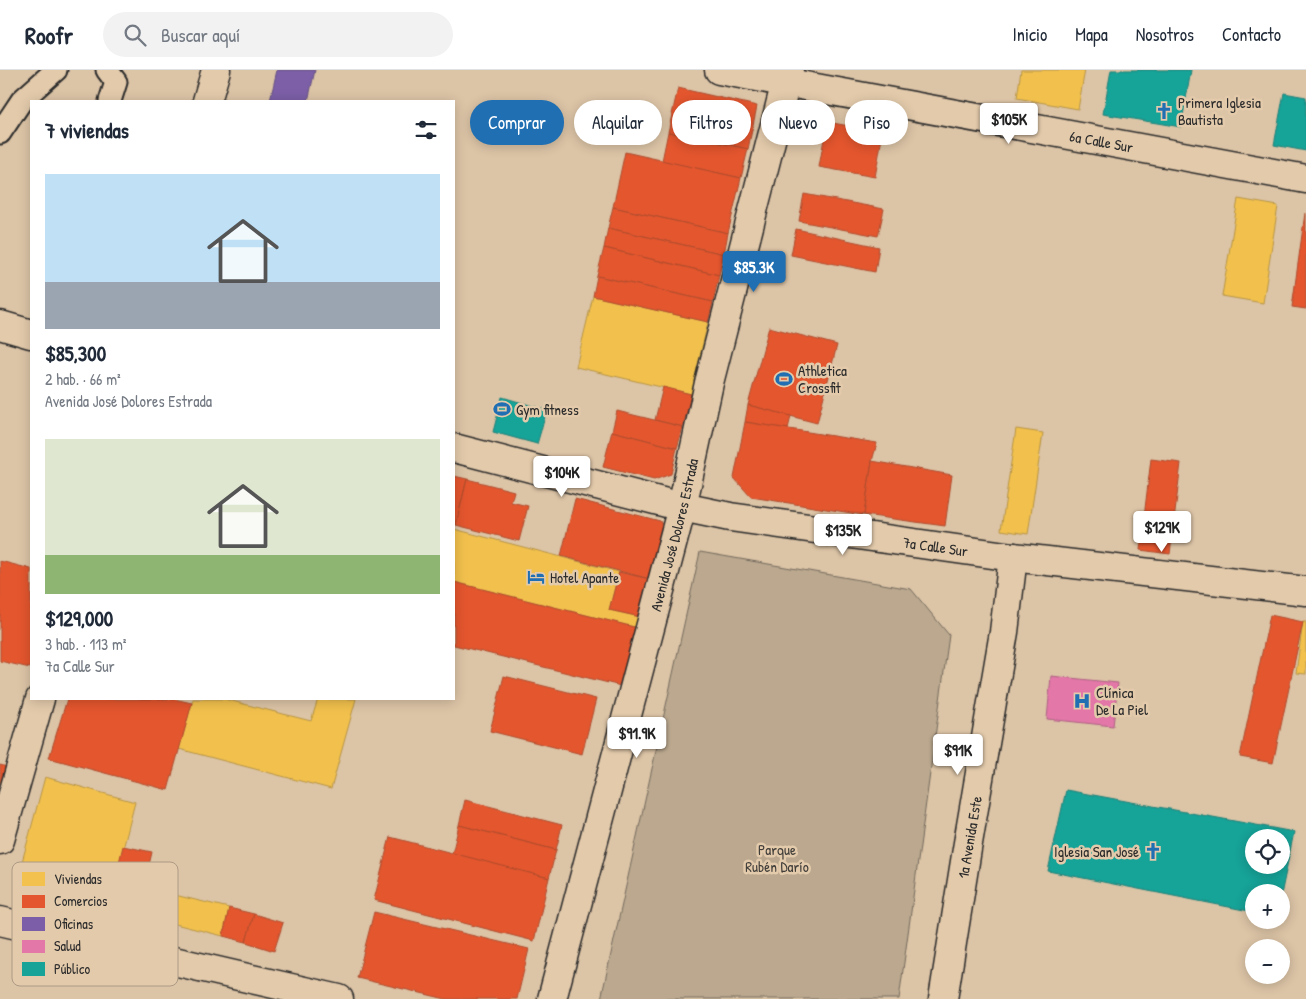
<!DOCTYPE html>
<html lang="es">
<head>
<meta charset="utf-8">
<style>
  body { margin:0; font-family:"Patrick Hand",sans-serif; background:#f2f2f3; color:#1f2937; height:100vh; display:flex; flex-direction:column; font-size:19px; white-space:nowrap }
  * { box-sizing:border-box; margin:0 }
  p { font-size:16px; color:#747a83 }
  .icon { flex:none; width:28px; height:28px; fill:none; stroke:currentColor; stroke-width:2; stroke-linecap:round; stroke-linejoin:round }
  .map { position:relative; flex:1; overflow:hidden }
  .panel { position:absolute; left:30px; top:30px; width:425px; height:600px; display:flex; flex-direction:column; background:#fff; border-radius:0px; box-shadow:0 2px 12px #0003 }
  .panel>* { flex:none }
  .top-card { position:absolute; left:470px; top:30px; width:475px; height:45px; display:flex; gap:10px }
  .controls { position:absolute; left:1245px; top:759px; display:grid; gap:10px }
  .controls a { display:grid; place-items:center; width:45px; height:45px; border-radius:50%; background:#fff; box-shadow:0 2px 12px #0003; font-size:25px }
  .price { position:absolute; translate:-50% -42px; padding:0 11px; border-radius:5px; background:#fff; color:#222; font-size:16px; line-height:32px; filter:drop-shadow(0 1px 2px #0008) }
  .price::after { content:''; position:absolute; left:50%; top:30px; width:15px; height:11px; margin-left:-8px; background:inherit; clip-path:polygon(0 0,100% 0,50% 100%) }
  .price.active { background:#1f6fb2; color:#fff }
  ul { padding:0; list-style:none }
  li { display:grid; align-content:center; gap:10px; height:265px; padding:0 15px }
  li span { display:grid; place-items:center; height:155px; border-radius:0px; color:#555 }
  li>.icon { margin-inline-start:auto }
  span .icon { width:90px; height:90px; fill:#fffc; stroke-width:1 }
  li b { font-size:21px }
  h2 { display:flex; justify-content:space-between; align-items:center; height:60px; padding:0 15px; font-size:21px }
  .pill { padding:0 18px; border-radius:22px; background:#fff; box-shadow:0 2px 12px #0003; font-size:18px; line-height:45px }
  .pill.active { background:#1f6fb2; color:#fff }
  header { display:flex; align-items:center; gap:30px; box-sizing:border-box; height:70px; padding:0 25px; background:#fff; border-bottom:1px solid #e0e1e3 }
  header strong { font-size:24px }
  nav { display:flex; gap:28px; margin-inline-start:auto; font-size:18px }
  .search { width:350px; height:45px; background:#f2f2f3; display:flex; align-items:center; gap:12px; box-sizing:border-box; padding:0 18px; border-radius:28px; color:#747a83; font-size:19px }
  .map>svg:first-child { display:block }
  .green { fill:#bba88f; stroke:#736a5d }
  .homes { fill:#f2c14e; stroke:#b69444 }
  .shops { fill:#e4572e; stroke:#ac4a2d }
  .offices { fill:#7b5ea7; stroke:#634f82 }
  .health { fill:#e377a8; stroke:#ac6082 }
  .public { fill:#17a398; stroke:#1d7f77; fill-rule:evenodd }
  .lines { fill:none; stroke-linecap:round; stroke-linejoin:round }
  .service-casing { stroke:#2b2b2b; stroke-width:25 }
  .minor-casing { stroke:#2b2b2b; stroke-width:31 }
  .tertiary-casing { stroke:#2b2b2b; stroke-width:31 }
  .service { stroke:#e3caab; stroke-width:21 }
  .minor { stroke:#e3caab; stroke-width:28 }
  .tertiary { stroke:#e3caab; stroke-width:28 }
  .labels { text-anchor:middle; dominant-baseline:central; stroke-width:5; stroke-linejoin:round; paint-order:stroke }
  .poi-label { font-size:15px; fill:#2b2b2b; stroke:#e3caab; text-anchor:start }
  .street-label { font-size:15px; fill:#2b2b2b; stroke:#e3caab }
  .park-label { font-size:15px; fill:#413e3a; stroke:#e3caab }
  .key { fill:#e3caab; stroke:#ac9a85; stroke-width:1 }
  .key-label { font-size:14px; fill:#2b2b2b }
</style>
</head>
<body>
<header>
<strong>Roofr</strong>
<div class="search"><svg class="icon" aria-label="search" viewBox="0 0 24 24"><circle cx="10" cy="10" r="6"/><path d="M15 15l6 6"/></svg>Buscar aquí</div>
<nav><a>Inicio</a><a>Mapa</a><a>Nosotros</a><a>Contacto</a></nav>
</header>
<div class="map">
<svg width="1306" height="929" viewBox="0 0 1306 929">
  <rect width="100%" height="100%" fill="#dcc4a6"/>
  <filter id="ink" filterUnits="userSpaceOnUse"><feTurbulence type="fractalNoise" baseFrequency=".02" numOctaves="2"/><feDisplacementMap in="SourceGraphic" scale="10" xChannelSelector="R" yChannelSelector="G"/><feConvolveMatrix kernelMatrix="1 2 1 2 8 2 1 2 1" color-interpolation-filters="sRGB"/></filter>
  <g filter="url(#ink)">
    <path class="green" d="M700,482L911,519L949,565L899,929H601Z"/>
    <g class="homes">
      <path d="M1021,0H1085L1078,39L1017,28Z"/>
      <path d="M1238,129L1278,136L1263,233L1222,226Z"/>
      <path d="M593,226L708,252L691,324L576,297Z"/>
      <path d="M1016,359L1043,363L1028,464L1001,460Z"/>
      <path d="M454,459L619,502L609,540L645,548L642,559L454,512Z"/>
      <path d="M1303,552H1306V604L1296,603Z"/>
      <path d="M193,629H224L311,651L318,629H356L331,719L179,679Z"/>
      <path d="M45,707L135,732L108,838L16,814Z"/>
      <path d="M162,822L229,838L223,866L155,849Z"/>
    </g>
    <g class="shops">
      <path d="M678,18L757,36L748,79L668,62Z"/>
      <path d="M827,52L883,62L875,107L819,97Z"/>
      <path d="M668,62L748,79L741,108L662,91Z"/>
      <path d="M625,82L741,108L728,163L613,137Z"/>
      <path d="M804,124L884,139L878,166L799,151Z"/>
      <path d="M613,137L728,163L724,184L608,158Z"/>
      <path d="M1305,143H1306V239L1292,237Z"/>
      <path d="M608,158L724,184L719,205L604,178Z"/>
      <path d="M796,159L879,177L875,202L791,185Z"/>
      <path d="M604,178L719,205L713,232L597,206Z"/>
      <path d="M597,206L713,232L708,252L593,226Z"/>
      <path d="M769,257L837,275L817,353L748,335Z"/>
      <path d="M663,317L691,324L683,357L655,350Z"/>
      <path d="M748,335L791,346L788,359L745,352Z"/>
      <path d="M617,341L683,357L677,378L612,361Z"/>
      <path d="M745,352L877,373L872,391L864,445L751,427L734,408Z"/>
      <path d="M612,361L677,378L671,404L654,410L603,397Z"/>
      <path d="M1151,389L1181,393L1170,484L1140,480Z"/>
      <path d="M872,391L952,405L945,456L864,445Z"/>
      <path d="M454,406L467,409L456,455L454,454Z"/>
      <path d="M467,409L514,421L511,432L528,436L519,471L456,455Z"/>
      <path d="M575,429L660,451L667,465L654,510L561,486Z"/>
      <path d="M0,491L31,499V592L30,598L0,591Z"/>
      <path d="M619,502L654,510L645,548L609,540Z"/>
      <path d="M454,512L642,559L629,618L454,575Z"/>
      <path d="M1270,545L1303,552L1273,693L1240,687Z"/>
      <path d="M504,606L596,629L582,684L490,661Z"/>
      <path d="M67,629H174L192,633L168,720L49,688Z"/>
      <path d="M0,695L11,698L0,738Z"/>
      <path d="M465,730L562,755L556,780L459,755Z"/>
      <path d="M459,755L556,780L549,808L452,784Z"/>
      <path d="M390,767L549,808L534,871L374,830Z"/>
      <path d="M123,776L152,782L138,844L108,838Z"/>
      <path d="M229,838L254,844L246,872L223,866Z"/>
      <path d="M374,842L529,879L517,929H446L357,908Z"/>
      <path d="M254,844L283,853L274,881L246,872Z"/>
    </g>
    <path class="offices" d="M277,0H315L308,31H270Z"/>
    <path class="health" d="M1051,606L1118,613L1113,656L1047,649Z"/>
    <g class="public">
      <path d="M1111,0H1191L1181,57L1103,44Z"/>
      <path d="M1284,23L1306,27V81L1274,75Z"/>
      <path d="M502,327L547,340L537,374L493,362Z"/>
      <path d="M1066,720L1294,762L1281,825V822H1254V842L1048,801ZM1254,768H1281V795H1254Z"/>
    </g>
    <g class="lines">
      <g class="service-casing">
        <g id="service">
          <path d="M107,0L116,12L110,31"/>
          <path d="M0,63L22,30L56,0"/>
        </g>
      </g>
      <g class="minor-casing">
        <g id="minor">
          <path id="s1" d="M719,0L1306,109"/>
          <path d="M207,31L216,0"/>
          <path d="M0,255L31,264"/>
        </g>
      </g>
      <g class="tertiary-casing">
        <g id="tertiary">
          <path id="s2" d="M454,378L682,437L730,447L1013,487L1306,521"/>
          <path d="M0,770L40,629"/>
          <path d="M0,851L339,929"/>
          <path id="s3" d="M552,929L682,437L709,313L789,0"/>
          <path id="s4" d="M943,929L967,779L1004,562L1013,487"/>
        </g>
      </g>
      <use href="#service" class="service"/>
      <use href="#minor" class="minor"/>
      <use href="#tertiary" class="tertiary"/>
    </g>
  </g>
  <defs>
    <g id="church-bare" transform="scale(1.35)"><path d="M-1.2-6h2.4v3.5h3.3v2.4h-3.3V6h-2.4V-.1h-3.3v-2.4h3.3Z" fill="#1f6fb2" stroke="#e3caab" stroke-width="2.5" paint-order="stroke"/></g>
    <g id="stadium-bare" transform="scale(1.35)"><path d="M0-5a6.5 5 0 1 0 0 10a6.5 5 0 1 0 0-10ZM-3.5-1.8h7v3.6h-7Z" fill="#1f6fb2" stroke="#e3caab" stroke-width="2.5" paint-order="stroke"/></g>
    <g id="hotel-bare" transform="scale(1.35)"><path d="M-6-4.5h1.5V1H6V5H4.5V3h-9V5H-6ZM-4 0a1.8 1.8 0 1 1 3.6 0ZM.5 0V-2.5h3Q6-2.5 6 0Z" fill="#1f6fb2" stroke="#e3caab" stroke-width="2.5" paint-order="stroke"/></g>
    <g id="hospital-bare" transform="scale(1.35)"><path d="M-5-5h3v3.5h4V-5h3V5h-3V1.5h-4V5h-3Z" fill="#1f6fb2" stroke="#e3caab" stroke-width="2.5" paint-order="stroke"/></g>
  </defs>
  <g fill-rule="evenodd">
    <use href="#church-bare" x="1164" y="41"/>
    <use href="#stadium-bare" x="784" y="309"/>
    <use href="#stadium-bare" x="502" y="339"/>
    <use href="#hotel-bare" x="536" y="507"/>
    <use href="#hospital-bare" x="1082" y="631"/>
    <use href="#church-bare" x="1153" y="781"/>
  </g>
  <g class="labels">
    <g class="poi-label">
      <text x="1178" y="32">Primera Iglesia<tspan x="1178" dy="17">Bautista</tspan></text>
      <text x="798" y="300">Athletica<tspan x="798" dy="17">Crossfit</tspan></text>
      <text x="516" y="339">Gym fitness</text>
      <text x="550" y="507">Hotel Apante</text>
      <text x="1096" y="622">Clínica<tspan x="1096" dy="17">De La Piel</tspan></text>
      <text x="1139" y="781" text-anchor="end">Iglesia San José</text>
    </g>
    <g class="street-label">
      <text stroke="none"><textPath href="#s1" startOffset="389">6a Calle Sur</textPath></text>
      <text stroke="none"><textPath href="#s3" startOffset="480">Avenida José Dolores Estrada</textPath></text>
      <text stroke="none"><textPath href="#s2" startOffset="492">7a Calle Sur</textPath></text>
      <text stroke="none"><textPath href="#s4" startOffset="164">1a Avenida Este</textPath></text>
    </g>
    <g class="park-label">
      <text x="777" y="779">Parque<tspan x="777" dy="17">Rubén Darío</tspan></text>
    </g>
  </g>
  <rect x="12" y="792" width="166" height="124" rx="8" class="key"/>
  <rect x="22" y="802" width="23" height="14" fill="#f2c14e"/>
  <rect x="22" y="825" width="23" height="13" fill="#e4572e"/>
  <rect x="22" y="847" width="23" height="14" fill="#7b5ea7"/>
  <rect x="22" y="870" width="23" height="13" fill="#e377a8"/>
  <rect x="22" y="892" width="23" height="14" fill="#17a398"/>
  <g class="key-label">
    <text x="54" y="814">Viviendas</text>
    <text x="54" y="836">Comercios</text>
    <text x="54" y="859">Oficinas</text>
    <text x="54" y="881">Salud</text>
    <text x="54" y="904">Público</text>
  </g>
</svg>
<div class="controls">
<a><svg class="icon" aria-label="locate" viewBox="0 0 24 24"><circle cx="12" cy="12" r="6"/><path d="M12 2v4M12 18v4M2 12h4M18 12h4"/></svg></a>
<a>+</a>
<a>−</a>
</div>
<b class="price" style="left:1009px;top:75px">$105K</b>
<b class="price active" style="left:754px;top:223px">$85.3K</b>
<b class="price" style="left:562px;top:428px">$104K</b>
<b class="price" style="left:1162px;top:483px">$129K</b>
<b class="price" style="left:843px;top:486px">$135K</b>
<b class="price" style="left:637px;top:689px">$91.9K</b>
<b class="price" style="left:958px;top:706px">$91K</b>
<div class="top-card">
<a class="pill active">Comprar</a>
<a class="pill">Alquilar</a>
<a class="pill">Filtros</a>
<a class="pill">Nuevo</a>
<a class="pill">Piso</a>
</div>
<section class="panel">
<h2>7 viviendas<svg class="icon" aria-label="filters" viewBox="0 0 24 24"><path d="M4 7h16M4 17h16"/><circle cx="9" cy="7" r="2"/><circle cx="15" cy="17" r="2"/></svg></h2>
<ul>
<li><span style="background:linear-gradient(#bfe0f5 70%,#9aa5b1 0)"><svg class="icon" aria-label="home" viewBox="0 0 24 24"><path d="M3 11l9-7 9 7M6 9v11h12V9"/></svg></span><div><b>$85,300</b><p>2 hab. · 66 m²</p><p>Avenida José Dolores Estrada</p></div></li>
<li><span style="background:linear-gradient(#dfe7d0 75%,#8fb573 0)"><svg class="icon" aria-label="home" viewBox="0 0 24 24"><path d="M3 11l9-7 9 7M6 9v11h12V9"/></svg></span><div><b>$129,000</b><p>3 hab. · 113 m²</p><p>7a Calle Sur</p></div></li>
</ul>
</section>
</div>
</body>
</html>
